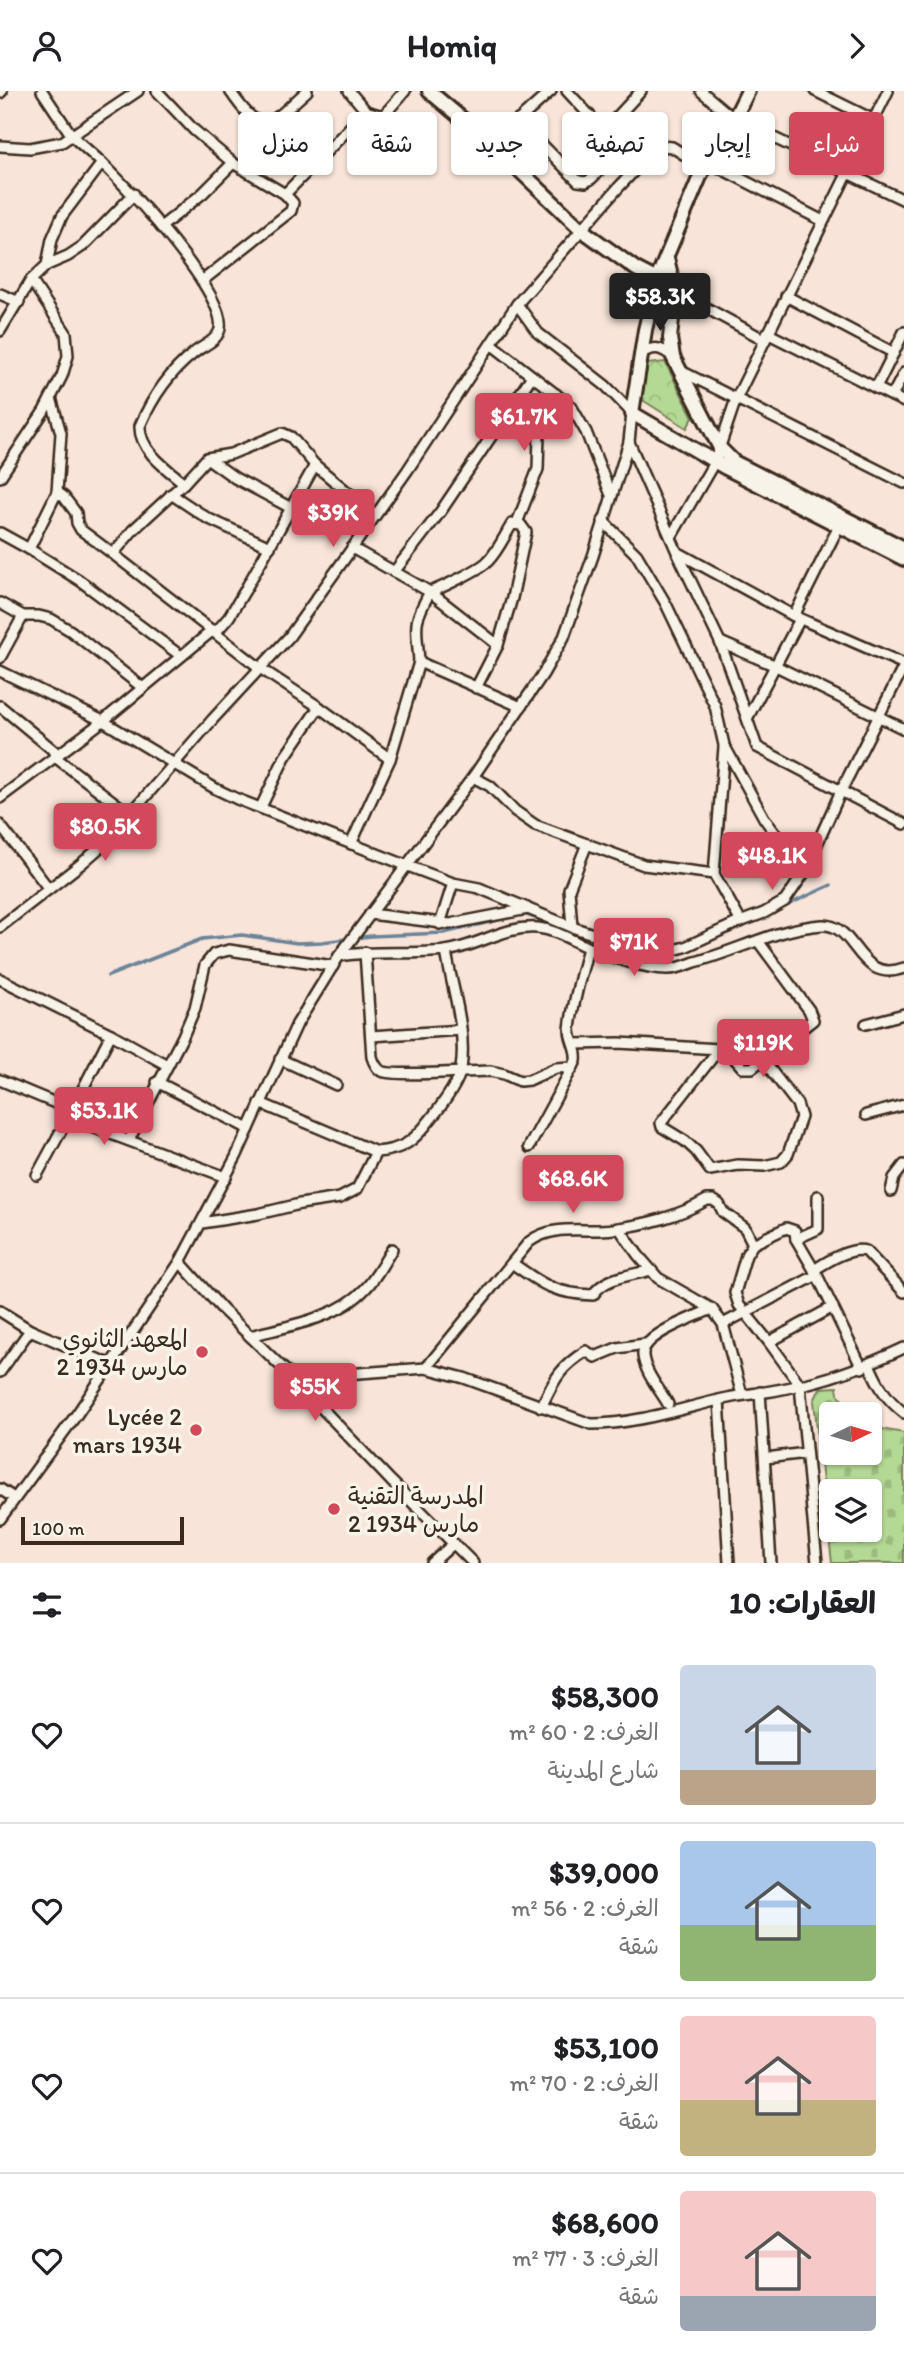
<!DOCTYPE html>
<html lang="ar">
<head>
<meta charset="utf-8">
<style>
  body { margin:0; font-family:Itim,"Playpen Sans Arabic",sans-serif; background:#f6f6f6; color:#202124; direction:rtl; height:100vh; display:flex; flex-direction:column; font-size:26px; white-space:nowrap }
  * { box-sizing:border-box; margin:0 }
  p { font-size:23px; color:#757577 }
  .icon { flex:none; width:38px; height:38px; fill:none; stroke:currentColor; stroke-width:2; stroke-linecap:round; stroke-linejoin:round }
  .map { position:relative; height:1472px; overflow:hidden; direction:ltr }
  .details { display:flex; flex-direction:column; background:#fff; flex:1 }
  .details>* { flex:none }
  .banner { position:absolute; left:21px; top:21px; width:863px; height:63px; direction:rtl; display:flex; gap:14px }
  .needle { width:46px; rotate:85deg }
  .tools { position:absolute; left:819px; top:1311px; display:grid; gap:14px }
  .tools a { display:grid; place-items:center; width:63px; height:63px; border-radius:7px; background:#fff; box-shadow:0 2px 5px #0004; font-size:35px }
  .scale { position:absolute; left:21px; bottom:18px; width:163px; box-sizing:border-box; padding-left:7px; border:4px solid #3b2a1e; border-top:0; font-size:19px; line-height:24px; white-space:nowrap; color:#3b2a1e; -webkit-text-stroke:5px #f7f3e8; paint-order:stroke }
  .price { position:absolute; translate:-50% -60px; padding:0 16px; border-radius:7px; background:#d1495b; color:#fff; font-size:23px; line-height:46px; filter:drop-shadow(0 2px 4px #0008) }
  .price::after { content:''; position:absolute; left:50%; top:42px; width:21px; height:16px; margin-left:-10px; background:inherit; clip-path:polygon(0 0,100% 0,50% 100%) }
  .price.current { background:#222; color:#fff }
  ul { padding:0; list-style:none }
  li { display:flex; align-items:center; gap:21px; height:175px; padding:0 28px }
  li+li { border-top:2px solid #e0e0e0 }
  li span { display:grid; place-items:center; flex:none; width:196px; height:140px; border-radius:7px; color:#555 }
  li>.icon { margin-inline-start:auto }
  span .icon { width:84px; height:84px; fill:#fffc; stroke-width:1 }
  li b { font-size:30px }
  h2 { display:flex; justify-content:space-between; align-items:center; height:84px; padding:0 28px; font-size:30px }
  .pill { padding:0 24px; border-radius:7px; background:#fff; box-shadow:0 2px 5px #0004; font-size:24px; line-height:63px }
  .pill.current { background:#d1495b; color:#fff }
  header { display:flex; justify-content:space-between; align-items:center; height:91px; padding:0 28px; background:#fff; font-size:32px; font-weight:700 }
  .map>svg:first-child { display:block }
  .cemetery { fill:url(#cemetery-stones); stroke:#788259; stroke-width:2; fill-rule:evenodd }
  .park { fill:url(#park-crowns); stroke:#788259; stroke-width:2 }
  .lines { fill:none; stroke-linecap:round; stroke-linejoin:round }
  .stream { stroke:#6c8398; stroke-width:3.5 }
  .street-casing { stroke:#3b2a1e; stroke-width:14 }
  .secondary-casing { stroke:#3b2a1e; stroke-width:18 }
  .street { stroke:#f7f3e8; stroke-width:9 }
  .secondary { stroke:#f7f3e8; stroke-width:12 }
  .poi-dot { fill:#d1495b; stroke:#f7f3e8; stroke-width:2.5 }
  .labels { text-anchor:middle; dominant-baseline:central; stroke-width:7; stroke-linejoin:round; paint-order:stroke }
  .poi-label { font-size:24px; fill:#3b2a1e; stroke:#f7f3e8; text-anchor:end }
</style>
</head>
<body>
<header><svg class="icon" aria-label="forward" viewBox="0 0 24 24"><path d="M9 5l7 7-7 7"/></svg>Homiq<svg class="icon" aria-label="person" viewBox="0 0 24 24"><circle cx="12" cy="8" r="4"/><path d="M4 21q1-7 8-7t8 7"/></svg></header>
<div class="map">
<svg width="904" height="1472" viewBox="0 0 904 1472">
  <defs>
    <pattern id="cemetery-stones" width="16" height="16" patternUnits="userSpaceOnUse" patternTransform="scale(1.75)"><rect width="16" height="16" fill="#b4d994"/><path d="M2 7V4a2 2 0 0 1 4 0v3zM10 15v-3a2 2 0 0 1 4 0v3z" fill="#9cba7f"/></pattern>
    <pattern id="park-crowns" width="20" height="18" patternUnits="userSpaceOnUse" patternTransform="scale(1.75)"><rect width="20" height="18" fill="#b4d994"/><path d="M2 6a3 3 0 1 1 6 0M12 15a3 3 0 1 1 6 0" fill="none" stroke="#9cba7f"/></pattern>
  </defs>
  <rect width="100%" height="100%" fill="#f8e4d8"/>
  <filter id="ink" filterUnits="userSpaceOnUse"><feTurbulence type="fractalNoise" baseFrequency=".0143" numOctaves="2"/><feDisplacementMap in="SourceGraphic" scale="14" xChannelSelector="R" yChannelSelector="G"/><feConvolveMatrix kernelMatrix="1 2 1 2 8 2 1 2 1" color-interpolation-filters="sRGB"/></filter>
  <g filter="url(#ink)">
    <path class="cemetery" d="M837,1296L838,1303L851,1323H831V1362H870V1336L904,1342V1472H832L814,1310L820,1297ZM831,1400H870V1438H831Z"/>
    <path class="park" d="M665,271L693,326L687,337L644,310L642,301L648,273Z"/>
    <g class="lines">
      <g class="stream">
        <path d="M781,817L831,794"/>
        <path d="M653,867L664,869L742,835"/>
        <path d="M108,885L202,848L242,844L297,852L322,851L371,845L444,842L523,823L550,831"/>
      </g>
      <g class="street-casing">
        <g id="street">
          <path d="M157,0L194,39L233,72L285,103"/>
          <path d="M230,0C264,50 269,33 307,0"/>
          <path d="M349,0L366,20L383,25L405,0"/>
          <path d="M567,0L604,40L641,0"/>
          <path d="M701,0L734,28L904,109"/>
          <path d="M815,0L874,29"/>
          <path d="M0,2L2,0"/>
          <path d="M518,29L578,90L586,91L591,88L614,65V53L603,39"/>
          <path d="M492,53L551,0"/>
          <path d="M0,55L30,57L62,51L138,0"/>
          <path d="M708,71L823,130"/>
          <path d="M161,136L203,102L233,72"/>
          <path d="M47,174L68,165L83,155L134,103"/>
          <path d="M202,190L291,120L293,112L285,103L366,20"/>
          <path d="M675,200L765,249"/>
          <path d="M0,203L19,211"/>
          <path d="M786,205L894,262"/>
          <path d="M0,240L31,189L47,174L52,148L62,125L102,72L72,45L42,0"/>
          <path d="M767,242L904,311"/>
          <path d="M491,253L571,315L586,341L611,404"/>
          <path d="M641,262C655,255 661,256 673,266"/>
          <path d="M681,280L904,392"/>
          <path d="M876,297L904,241"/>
          <path d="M892,305L904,282"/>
          <path d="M51,307L61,342L57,401"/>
          <path d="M629,351L677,461L720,551L757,656L904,733"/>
          <path d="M207,367L235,387L291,417"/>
          <path d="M0,386L44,320L62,285L68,265L66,242L31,189"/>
          <path d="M184,392L207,367L231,363L282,342L291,346L315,374L375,424"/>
          <path d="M171,403L207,427L270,456"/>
          <path d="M517,432L538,378L539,343L556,303"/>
          <path d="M0,442L29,458L57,401L64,406L76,422L77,432L81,439L113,463L133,439L184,392C167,378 139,359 140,335C152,307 171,280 194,262C202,255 215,251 219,241C234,209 126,95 102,72"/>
          <path d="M671,446L715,370L736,308L888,0"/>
          <path d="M352,457L430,501L498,554"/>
          <path d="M29,458L79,489L181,565"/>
          <path d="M679,462L794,525L904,573"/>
          <path d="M113,463L260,577L319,616L390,668"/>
          <path d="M394,481L441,420L532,285"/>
          <path d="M0,512L23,525H39L51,528L71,540L143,597"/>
          <path d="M794,525L842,429"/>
          <path d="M216,541L229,526L244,501L315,374"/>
          <path d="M720,551L776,575L904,638"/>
          <path d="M0,567L23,525"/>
          <path d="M419,571C417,535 411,535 430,501C441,497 481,478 488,470C498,460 505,444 512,433L521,434L526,441L512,507L498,554L476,597"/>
          <path d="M0,580L103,630L216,698L237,708L408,775L453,792L479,797L527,817"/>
          <path d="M0,615L58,663"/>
          <path d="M748,626L800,528"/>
          <path d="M55,666L131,724"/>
          <path d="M473,686L490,695L515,720L535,734L644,774L714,783L724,656"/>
          <path d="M0,707L103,630L213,539"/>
          <path d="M261,716L285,666L319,616"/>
          <path d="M0,734L49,798"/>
          <path d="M351,753L390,668L419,571L521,616"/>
          <path d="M804,782L841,700L904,575"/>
          <path d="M714,783L741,831"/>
          <path d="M370,823L450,833L528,818L572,836L655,864L685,856L737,832L764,822L785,810L804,782L764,727L724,654L715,615L666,513L637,464L603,430"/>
          <path d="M440,833L453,792"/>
          <path d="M0,836L81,773L106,751L213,628L289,546L407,380L517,213L618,97L653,60L661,55L672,56L704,76"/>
          <path d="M572,836L569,798L587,753"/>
          <path d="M365,861L372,966C374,972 376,977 381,980C394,986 470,980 490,980L504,983L520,990L529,989L556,977L573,976"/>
          <path d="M339,865C374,859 410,864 445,860C477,856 505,834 538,837C556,839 571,849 587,856C607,865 648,879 669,878C677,878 687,874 695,871C737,860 778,837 822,834C857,832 857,894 904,877"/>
          <path d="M0,888L111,943L72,1019"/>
          <path d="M866,933L904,923"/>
          <path d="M111,943L167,974"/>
          <path d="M371,945L461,939"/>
          <path d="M574,953L619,952L719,958L728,960L743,977H752L813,929L809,919L758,850"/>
          <path d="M719,958L661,1032L662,1036L685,1050L696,1060L710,1079L738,1074L764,1075L781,1071L788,1063L801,1026L797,1013L763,969"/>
          <path d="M280,968L336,994"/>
          <path d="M0,989L72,1019L68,1027L226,1086"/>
          <path d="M157,991L249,1038"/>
          <path d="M260,1012L376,1061"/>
          <path d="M866,1024L904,1014"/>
          <path d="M129,1049L183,945L195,917L205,874L214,863L229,859L333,875"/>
          <path d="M529,1056L576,970C578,958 570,950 570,938C573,910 581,884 588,857"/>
          <path d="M37,1084L68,1027"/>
          <path d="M891,1100L894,1087L904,1074"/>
          <path d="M202,1132L258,1123L300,1113L340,1107L357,1098L376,1061C403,1059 414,1050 430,1029C439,1018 458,993 461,978C467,939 452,898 446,860"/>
          <path d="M619,1137L638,1164L658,1187L712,1218"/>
          <path d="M796,1148L817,1184L862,1277"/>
          <path d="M180,1171L223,1219L293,1287L391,1390L473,1472"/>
          <path d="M512,1172C541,1193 555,1203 593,1204C605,1185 631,1185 651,1179"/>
          <path d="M814,1179C828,1170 850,1156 866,1160L904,1201"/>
          <path d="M0,1220L30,1239L111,1274"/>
          <path d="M723,1233L817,1184"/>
          <path d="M250,1245C287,1235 337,1228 365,1198C376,1187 384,1171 392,1158"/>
          <path d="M769,1251L833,1216"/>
          <path d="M869,1273C878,1294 886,1308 904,1322"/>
          <path d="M426,1277L529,1151C554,1132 584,1142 613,1138C647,1133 677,1126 707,1109H713L719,1113L723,1121L745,1137L753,1153"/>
          <path d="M0,1281L30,1239"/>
          <path d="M293,1287L426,1277L464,1287L591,1333C636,1333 680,1318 723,1308C744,1303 766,1302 787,1297C828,1289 866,1275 904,1257"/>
          <path d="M760,1301L771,1472"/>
          <path d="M719,1309L729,1472"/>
          <path d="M668,1313C660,1299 645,1282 643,1265C640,1244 695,1226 712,1218L723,1233L742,1304"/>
          <path d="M541,1316C555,1288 559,1277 586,1260L595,1266L617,1257L645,1253"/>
          <path d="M766,1367L806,1362"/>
          <path d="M0,1398L14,1407"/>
          <path d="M0,1428L77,1323L180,1171L236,1066L297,933L339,865L473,686L543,583L564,546L593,465L629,351L632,322L606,295L538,242L517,213"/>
          <path d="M432,1472L453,1453"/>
          <path d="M817,1472L800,1294L769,1251L739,1214L735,1202L746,1164L753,1153L786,1137L795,1140L796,1148L818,1138V1105"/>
        </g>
      </g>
      <g class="secondary-casing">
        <g id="secondary">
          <path d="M429,0L492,53L582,139L636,178L663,192"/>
          <path d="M748,0L734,28L704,76L657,188L645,239L632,322L726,377L904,468"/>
          <path d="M667,168L675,200L670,247L673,266L720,357L734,371L904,457"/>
        </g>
      </g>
      <use href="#street" class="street"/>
      <use href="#secondary" class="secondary"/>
    </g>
  </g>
  <g class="poi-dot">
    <circle cx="202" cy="1261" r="7"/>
    <circle cx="196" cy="1339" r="7"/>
    <circle cx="334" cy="1418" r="7"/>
  </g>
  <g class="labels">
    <g class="poi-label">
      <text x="188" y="1247">المعهد الثانوي<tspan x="188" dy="28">2 مارس 1934</tspan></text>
      <text x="182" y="1325">Lycée 2<tspan x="182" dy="28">mars 1934</tspan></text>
      <text x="348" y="1404" text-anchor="start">المدرسة التقنية<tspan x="348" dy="28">2 مارس 1934</tspan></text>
    </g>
  </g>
</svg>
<div class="tools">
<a><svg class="needle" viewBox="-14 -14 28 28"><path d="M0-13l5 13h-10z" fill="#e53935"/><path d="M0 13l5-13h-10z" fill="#757577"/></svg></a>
<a><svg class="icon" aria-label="layers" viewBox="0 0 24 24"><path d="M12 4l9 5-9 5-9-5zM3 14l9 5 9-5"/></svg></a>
</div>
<div class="scale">100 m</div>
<b class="price current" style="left:660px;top:242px">$58.3K</b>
<b class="price" style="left:524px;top:362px">$61.7K</b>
<b class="price" style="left:333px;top:458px">$39K</b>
<b class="price" style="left:105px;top:772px">$80.5K</b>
<b class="price" style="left:772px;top:801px">$48.1K</b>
<b class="price" style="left:634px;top:887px">$71K</b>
<b class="price" style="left:763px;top:988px">$119K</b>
<b class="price" style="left:104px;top:1056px">$53.1K</b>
<b class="price" style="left:573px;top:1124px">$68.6K</b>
<b class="price" style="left:315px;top:1332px">$55K</b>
<div class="banner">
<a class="pill current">شراء</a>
<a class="pill">إيجار</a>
<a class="pill">تصفية</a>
<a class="pill">جديد</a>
<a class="pill">شقة</a>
<a class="pill">منزل</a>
</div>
</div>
<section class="details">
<h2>العقارات: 10<svg class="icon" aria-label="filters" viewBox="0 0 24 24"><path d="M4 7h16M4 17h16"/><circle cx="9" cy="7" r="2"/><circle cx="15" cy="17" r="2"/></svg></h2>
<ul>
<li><span style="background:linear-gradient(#c9d6e8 75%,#b9a48a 0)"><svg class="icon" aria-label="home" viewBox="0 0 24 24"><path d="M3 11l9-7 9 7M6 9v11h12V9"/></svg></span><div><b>$58,300</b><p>الغرف: 2 · 60 m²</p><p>شارع المدينة</p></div><svg class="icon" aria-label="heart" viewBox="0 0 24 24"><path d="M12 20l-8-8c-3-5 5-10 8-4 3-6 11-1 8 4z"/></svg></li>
<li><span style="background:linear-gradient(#a9c7e8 60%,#8fb573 0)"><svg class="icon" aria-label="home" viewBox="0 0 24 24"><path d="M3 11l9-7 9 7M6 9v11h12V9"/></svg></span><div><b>$39,000</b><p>الغرف: 2 · 56 m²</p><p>شقة</p></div><svg class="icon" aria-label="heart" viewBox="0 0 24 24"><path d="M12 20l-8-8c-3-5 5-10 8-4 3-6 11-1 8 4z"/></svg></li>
<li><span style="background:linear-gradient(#f6c9c9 60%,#c2b280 0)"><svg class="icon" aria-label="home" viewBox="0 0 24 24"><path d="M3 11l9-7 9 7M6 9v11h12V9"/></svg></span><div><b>$53,100</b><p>الغرف: 2 · 70 m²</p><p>شقة</p></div><svg class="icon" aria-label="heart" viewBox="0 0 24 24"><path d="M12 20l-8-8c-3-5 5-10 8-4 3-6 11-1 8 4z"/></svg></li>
<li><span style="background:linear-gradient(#f6c9c9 75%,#9aa5b1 0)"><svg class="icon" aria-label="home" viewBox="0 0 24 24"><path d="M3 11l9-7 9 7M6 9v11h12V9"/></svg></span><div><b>$68,600</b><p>الغرف: 3 · 77 m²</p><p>شقة</p></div><svg class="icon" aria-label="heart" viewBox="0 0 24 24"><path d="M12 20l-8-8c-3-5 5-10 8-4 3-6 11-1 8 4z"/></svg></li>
</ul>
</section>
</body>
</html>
